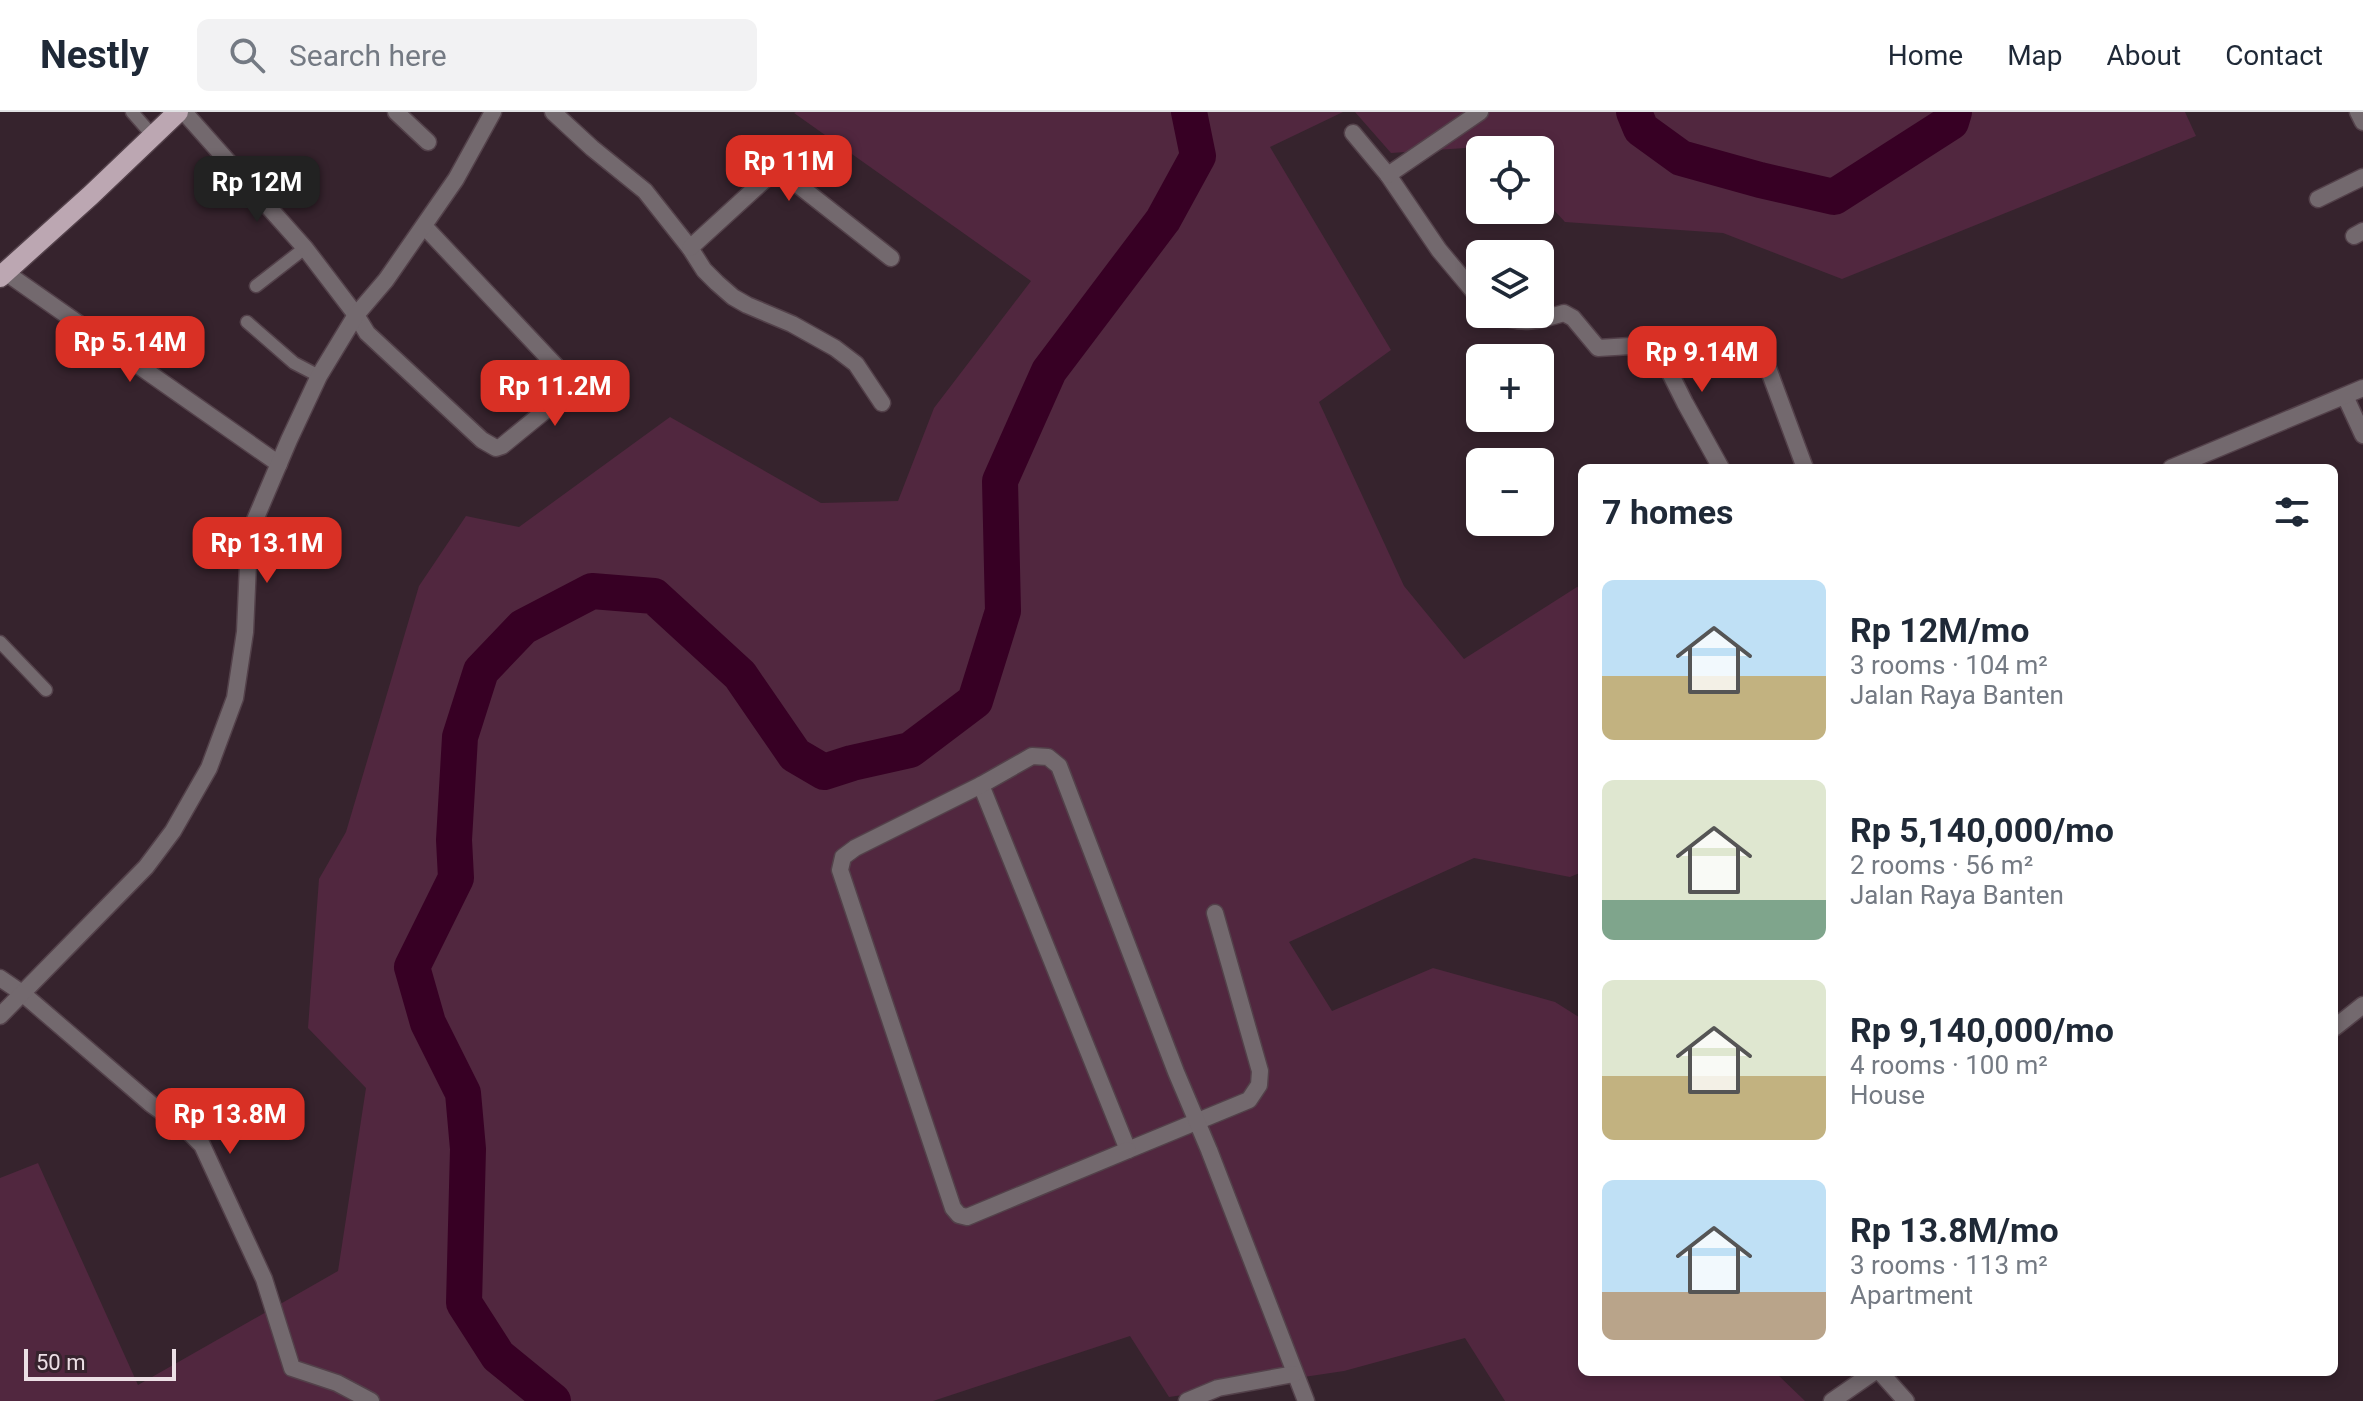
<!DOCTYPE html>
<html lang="en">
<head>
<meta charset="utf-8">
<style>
  body { margin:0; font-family:Roboto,sans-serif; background:#f2f2f3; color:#1f2937; height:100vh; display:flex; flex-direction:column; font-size:30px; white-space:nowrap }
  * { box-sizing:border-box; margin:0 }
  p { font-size:26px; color:#747a83 }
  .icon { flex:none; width:44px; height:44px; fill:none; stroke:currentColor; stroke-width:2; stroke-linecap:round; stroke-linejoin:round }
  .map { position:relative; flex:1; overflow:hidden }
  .details { position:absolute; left:1578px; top:352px; width:760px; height:912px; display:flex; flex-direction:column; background:#fff; border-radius:12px; box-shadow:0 4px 12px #0003 }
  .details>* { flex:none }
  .fabs { position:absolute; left:1466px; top:24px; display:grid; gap:16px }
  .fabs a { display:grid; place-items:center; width:88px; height:88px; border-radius:12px; background:#fff; box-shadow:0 4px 12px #0003; font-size:40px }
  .scale { position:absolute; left:24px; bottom:20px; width:152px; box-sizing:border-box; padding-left:8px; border:4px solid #ecdfe5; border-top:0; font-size:22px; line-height:28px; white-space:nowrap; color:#ecdfe5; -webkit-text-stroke:6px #36232d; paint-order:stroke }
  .price { position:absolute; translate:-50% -68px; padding:0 18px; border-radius:16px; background:#d93025; color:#fff; font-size:26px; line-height:52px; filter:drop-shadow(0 2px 4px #0008) }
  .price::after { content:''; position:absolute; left:50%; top:48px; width:24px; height:18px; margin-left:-12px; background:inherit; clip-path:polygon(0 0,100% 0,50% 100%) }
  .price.on { background:#222; color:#fff }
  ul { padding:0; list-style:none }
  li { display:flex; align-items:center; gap:24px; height:200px; padding:0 24px }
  li span { display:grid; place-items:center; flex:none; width:224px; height:160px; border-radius:12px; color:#555 }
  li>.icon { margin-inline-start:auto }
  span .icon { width:96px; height:96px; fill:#fffc; stroke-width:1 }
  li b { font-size:34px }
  h2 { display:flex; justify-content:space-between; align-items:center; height:96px; padding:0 24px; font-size:34px }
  header { display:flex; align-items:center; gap:48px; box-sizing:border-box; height:112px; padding:0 40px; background:#fff; border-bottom:2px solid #e0e1e3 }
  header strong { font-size:38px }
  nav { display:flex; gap:44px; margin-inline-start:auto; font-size:28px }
  .search { width:560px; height:72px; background:#f2f2f3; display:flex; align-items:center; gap:20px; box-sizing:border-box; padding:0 28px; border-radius:12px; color:#747a83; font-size:30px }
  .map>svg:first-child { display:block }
  .green { fill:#51273f }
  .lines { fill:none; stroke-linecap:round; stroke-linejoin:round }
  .river { stroke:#370024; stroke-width:36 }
  .lane-casing { stroke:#53414a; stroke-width:15 }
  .street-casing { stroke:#53414a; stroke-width:19 }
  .primary-casing { stroke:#53414a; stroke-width:23 }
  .lane { stroke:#73696e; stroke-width:12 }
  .street { stroke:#73696e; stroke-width:16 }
  .primary { stroke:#bca7b2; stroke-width:20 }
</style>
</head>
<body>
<header>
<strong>Nestly</strong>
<div class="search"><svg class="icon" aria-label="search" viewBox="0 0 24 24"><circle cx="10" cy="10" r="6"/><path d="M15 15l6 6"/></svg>Search here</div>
<nav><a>Home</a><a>Map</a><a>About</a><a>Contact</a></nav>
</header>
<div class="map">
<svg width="2363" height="1289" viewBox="0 0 2363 1289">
  <rect width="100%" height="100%" fill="#36232d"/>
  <g class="green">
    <path d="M796,0H1343L1270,35L1391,238L1319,290L1404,474L1464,547L1577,475L1582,476V760L1570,765L1474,746L1289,830L1332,899L1433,856L1555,890L1582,907V1260H1775L1805,1289H1505L1465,1226L1344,1259L1169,1285L1130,1224L933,1289H0V1066L38,1051L138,1273L338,1159L366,976L308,916L319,767L346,720L419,474L466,404L519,415L670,305L821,391L898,389L934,296L1031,169L794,1Z"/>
    <path d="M1355,0H2185L2196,24L1842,167L1723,121L1565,110L1540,83V38H1500L1495,34L1391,41Z"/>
  </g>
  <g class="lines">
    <g class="river">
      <path d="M1634,0L1641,17L1681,46L1760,68L1834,85L1951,10L1954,0"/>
      <path d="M553,1289L498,1244L464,1191L468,1037L463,981L428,911L412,855L456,766L454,728L460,625L481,559L523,515L592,479L654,484L740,563L795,643L824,660L852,651L910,638L975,589L1003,499L1000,369L1049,259L1163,108L1198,44L1189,0"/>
    </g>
    <g class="lane-casing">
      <g id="lane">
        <path d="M132,0L153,24"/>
        <path d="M256,174L305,136"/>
        <path d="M247,210L294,251L319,264"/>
        <path d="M0,530L46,578"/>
      </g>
    </g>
    <g class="street-casing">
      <g id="street">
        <path d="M184,0L305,136L356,203L367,221L482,328L496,336L502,334L568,280L572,271L424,114"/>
        <path d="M396,0L428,30"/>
        <path d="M553,0L592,36L645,79L690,136L704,158L717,171L733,185L747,193L792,212L835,236L856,252L882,291"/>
        <path d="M2358,0L2363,10"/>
        <path d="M1353,21L1388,63L1439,138L1480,187"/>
        <path d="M1388,63L1480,0"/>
        <path d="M2318,87L2363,65"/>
        <path d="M2354,124L2363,119"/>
        <path d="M690,136L771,62L778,61L788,65L891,146"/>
        <path d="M5,160L279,352"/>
        <path d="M1498,202C1520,214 1541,208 1564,201L1573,206L1598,236L1647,233L1659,239L1685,291L1721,356"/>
        <path d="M1762,240L1805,356"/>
        <path d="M2345,284L2363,323"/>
        <path d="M2171,356L2363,276"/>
        <path d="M981,673L1128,1038L1249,988L1259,973L1260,959L1215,801"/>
        <path d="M0,866L22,881L151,992L186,1017L202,1033L264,1167L292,1256L337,1271L371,1289"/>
        <path d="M0,904L146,755L173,719L209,656L235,586L245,520L248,452L252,415L289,328L319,264L356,203L386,168L456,67L493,0"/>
        <path d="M2334,916L2363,893"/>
        <path d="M1128,1038L967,1105L959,1103L953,1096L840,758L843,745L855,736L981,673L1032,644L1048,645L1059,654L1176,960L1209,1038L1306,1289"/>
        <path d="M1880,1260L1906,1289"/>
        <path d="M1187,1289L1218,1276L1294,1262"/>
        <path d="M1832,1289L1874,1260"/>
      </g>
    </g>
    <g class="primary-casing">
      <path id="primary" d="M0,165L91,83L178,0"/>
    </g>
    <use href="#lane" class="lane"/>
    <use href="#street" class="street"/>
    <use href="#primary" class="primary"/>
  </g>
</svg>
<div class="fabs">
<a><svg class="icon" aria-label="locate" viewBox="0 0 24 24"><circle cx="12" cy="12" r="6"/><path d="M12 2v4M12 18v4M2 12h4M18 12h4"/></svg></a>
<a><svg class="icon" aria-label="layers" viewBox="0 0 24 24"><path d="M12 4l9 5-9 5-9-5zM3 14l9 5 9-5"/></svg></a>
<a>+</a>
<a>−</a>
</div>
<div class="scale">50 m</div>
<b class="price" style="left:789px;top:91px">Rp 11M</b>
<b class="price on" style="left:257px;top:112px">Rp 12M</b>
<b class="price" style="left:130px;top:272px">Rp 5.14M</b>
<b class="price" style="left:1702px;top:282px">Rp 9.14M</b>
<b class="price" style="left:555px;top:316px">Rp 11.2M</b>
<b class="price" style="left:267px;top:473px">Rp 13.1M</b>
<b class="price" style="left:230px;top:1044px">Rp 13.8M</b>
<section class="details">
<h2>7 homes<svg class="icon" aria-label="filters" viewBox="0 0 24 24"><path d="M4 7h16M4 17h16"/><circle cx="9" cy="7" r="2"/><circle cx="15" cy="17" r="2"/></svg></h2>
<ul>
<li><span style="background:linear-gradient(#bfe0f5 60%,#c2b280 0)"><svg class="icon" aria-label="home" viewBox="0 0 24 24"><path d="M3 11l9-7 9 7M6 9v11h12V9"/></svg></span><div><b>Rp 12M/mo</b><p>3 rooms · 104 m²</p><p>Jalan Raya Banten</p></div></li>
<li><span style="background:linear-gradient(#dfe7d0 75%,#7fa58c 0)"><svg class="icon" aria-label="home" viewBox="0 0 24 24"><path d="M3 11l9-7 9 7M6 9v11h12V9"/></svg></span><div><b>Rp 5,140,000/mo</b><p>2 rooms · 56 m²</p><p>Jalan Raya Banten</p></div></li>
<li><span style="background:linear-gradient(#dfe7d0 60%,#c2b280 0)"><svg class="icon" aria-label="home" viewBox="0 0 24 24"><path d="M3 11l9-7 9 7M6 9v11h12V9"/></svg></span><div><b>Rp 9,140,000/mo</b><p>4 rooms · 100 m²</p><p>House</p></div></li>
<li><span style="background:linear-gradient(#bfe0f5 70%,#b9a48a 0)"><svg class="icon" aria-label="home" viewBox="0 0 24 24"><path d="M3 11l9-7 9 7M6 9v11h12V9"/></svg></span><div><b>Rp 13.8M/mo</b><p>3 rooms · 113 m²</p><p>Apartment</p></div></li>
</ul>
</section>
</div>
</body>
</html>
